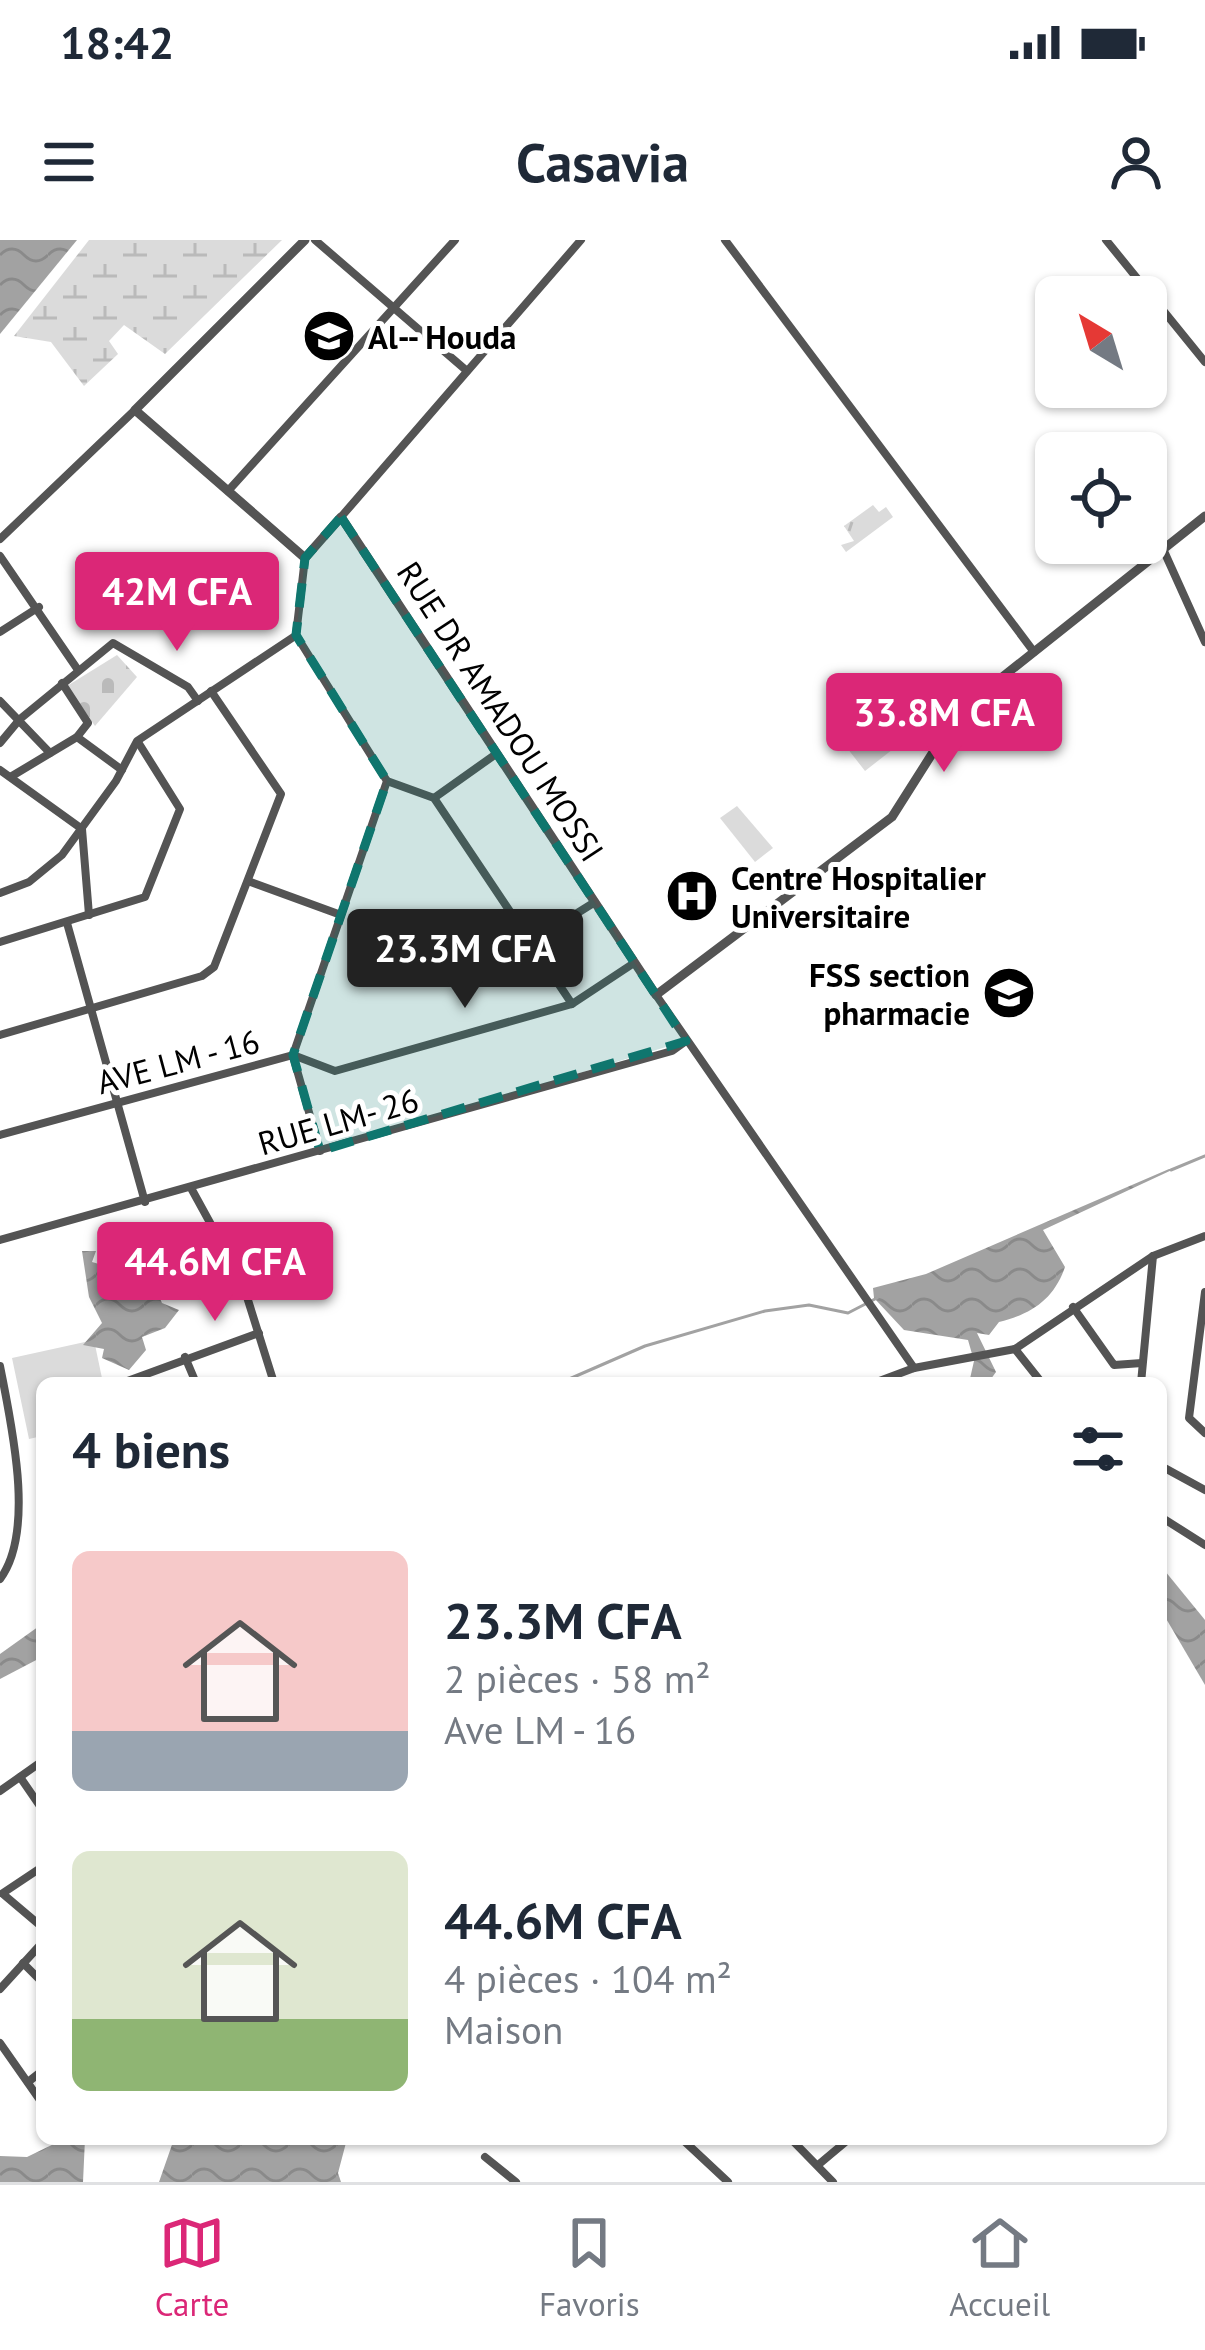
<!DOCTYPE html>
<html lang="fr">
<head>
<meta charset="utf-8">
<style>
  body { margin:0; font-family:"PT Sans",sans-serif; background:#f6f6f7; color:#1f2937; height:100vh; display:flex; flex-direction:column; font-size:45px; white-space:nowrap }
  * { box-sizing:border-box; margin:0 }
  p { font-size:39px; color:#747a83 }
  .icon { flex:none; width:66px; height:66px; fill:none; stroke:currentColor; stroke-width:2; stroke-linecap:round; stroke-linejoin:round }
  .map { position:relative; flex:1; overflow:hidden }
  .sheet { position:absolute; left:36px; top:1137px; width:1131px; height:768px; display:flex; flex-direction:column; background:#fff; border-radius:18px; box-shadow:0 3px 9px #0004 }
  .sheet>* { flex:none }
  .needle { width:78px; rotate:322deg }
  .controls { position:absolute; left:1035px; top:36px; display:grid; gap:24px }
  .controls a { display:grid; place-items:center; width:132px; height:132px; border-radius:18px; background:#fff; box-shadow:0 3px 9px #0004; font-size:60px }
  .price { position:absolute; translate:-50% -102px; padding:0 27px; border-radius:12px; background:#db2777; color:#fff; font-size:39px; line-height:78px; filter:drop-shadow(0 3px 6px #0008) }
  .price::after { content:''; position:absolute; left:50%; top:72px; width:36px; height:27px; margin-left:-18px; background:inherit; clip-path:polygon(0 0,100% 0,50% 100%) }
  .price.current { background:#222; color:#fff }
  ul { padding:0; list-style:none }
  li { display:flex; align-items:center; gap:36px; height:300px; padding:0 36px }
  li span { display:grid; place-items:center; flex:none; width:336px; height:240px; border-radius:18px; color:#555 }
  li>.icon { margin-inline-start:auto }
  span .icon { width:144px; height:144px; fill:#fffc; stroke-width:1 }
  li b { font-size:51px }
  h2 { display:flex; justify-content:space-between; align-items:center; height:144px; padding:0 36px; font-size:51px }
  .status { display:flex; justify-content:space-between; align-items:center; height:84px; padding:0 60px; background:#fff; direction:ltr }
  .status svg { height:33px; fill:currentColor }
  header { display:flex; justify-content:space-between; align-items:center; height:156px; padding:0 36px; background:#fff; font-size:54px; font-weight:700 }
  .tabs { display:flex; justify-content:space-around; align-items:center; height:168px; border-top:3px solid #e0e1e3; background:#fff; font-size:33px; color:#747a83 }
  .tabs a { display:grid; justify-items:center; gap:6px }
  .tabs .current { color:#db2777 }
  .map>svg:first-child { display:block }
  .grass { fill:url(#grass-tufts) }
  .forest { fill:url(#forest-firs) }
  .wetland { fill:url(#wetland-marsh) }
  .cemetery { fill:url(#cemetery-stones) }
  .garden { fill:#dbdbdb }
  .water { fill:url(#water-waves) }
  .lines { fill:none; stroke-linecap:round; stroke-linejoin:round }
  .stream { stroke:#a2a2a2; stroke-width:3 }
  .minor { stroke:#545454; stroke-width:8 }
  .tertiary { stroke:#545454; stroke-width:9 }
  .marked { fill:#0f766e; fill-opacity:0.2; stroke:#0f766e; stroke-width:9; stroke-dasharray:24 15; stroke-linejoin:round }
  .labels { text-anchor:middle; dominant-baseline:central; stroke-width:10; stroke-linejoin:round; paint-order:stroke }
  .poi-label { font-size:33px; font-weight:bold; fill:#000; stroke:#fff; text-anchor:start }
  .street-label { font-size:33px; fill:#000; stroke:#fff }
</style>
</head>
<body>
<div class="status"><b>18:42</b><svg viewBox="0 0 49 12"><path d="M0 12V9h3v3zM5 12V6h3v6zM10 12V3h3v9zM15 12V0h3v12zM26 1h20v11H26zM47 4h2v5h-2z"/></svg></div>
<header><svg class="icon" aria-label="menu" viewBox="0 0 24 24"><path d="M4 6h16M4 12h16M4 18h16"/></svg>Casavia<svg class="icon" aria-label="person" viewBox="0 0 24 24"><circle cx="12" cy="8" r="4"/><path d="M4 21q1-7 8-7t8 7"/></svg></header>
<div class="map">
<svg width="1205" height="1942" viewBox="0 0 1205 1942">
  <defs>
    <pattern id="grass-tufts" width="24" height="20" patternUnits="userSpaceOnUse" patternTransform="scale(3)"><rect width="24" height="20" fill="#dbdbdb"/><path d="M3 7l-1-3M5 7V3M7 7l1-3M15 17l-1-3M17 17v-4M19 17l1-3" fill="none" stroke="#bababa"/></pattern>
    <pattern id="forest-firs" width="22" height="20" patternUnits="userSpaceOnUse" patternTransform="scale(3)"><rect width="22" height="20" fill="#dbdbdb"/><path d="M5 1l3.5 6h-7zM16 11l3.5 6h-7z" fill="#bababa"/></pattern>
    <pattern id="wetland-marsh" width="20" height="14" patternUnits="userSpaceOnUse" patternTransform="scale(3)"><rect width="20" height="14" fill="#dbdbdb"/><path d="M1 5h8M5 5V1M11 12h8M15 12V8" fill="none" stroke="#bababa"/></pattern>
    <pattern id="cemetery-stones" width="16" height="16" patternUnits="userSpaceOnUse" patternTransform="scale(3)"><rect width="16" height="16" fill="#dbdbdb"/><path d="M2 7V4a2 2 0 0 1 4 0v3zM10 15v-3a2 2 0 0 1 4 0v3z" fill="#bababa"/></pattern>
    <pattern id="water-waves" width="16" height="10" patternUnits="userSpaceOnUse" patternTransform="scale(3)"><rect width="16" height="10" fill="#a2a2a2"/><path d="M0 5q4-4 8 0t8 0" fill="none" stroke="#8a8a8a"/></pattern>
  </defs>
  <rect width="100%" height="100%" fill="#fff"/>
  <g class="grass">
    <path d="M873,265L879,272L886,267L893,277L846,312L841,305L854,301L844,286Z"/>
    <path d="M737,566L773,608L755,622L720,578Z"/>
  </g>
  <path class="forest" d="M897,449L925,484L916,491L912,488L911,495L865,531L837,495Z"/>
  <path class="wetland" d="M89,0H282L165,114L124,85L109,101L118,114L84,146L51,102L14,96Z"/>
  <path class="cemetery" d="M117,415L137,437L95,486L67,446Z"/>
  <path class="garden" d="M94,1100L103,1143H42V1196L29,1199L12,1118Z"/>
  <g class="water">
    <path d="M0,0H77L0,94Z"/>
    <path d="M1169,929H1174L1043,990L1065,1027C1054,1059 1032,1074 999,1082L989,1095L977,1093L996,1132L988,1143H969L974,1121L968,1100L904,1090L874,1058L873,1048L926,1034Z"/>
    <path d="M133,1000L141,1013L168,1017L155,1048L162,1063L179,1070L165,1088L142,1097L146,1110L129,1130L102,1118L104,1109L83,1105L102,1083L89,1057L82,1011H96L92,1022L99,1024L106,1019L107,1001L114,1013Z"/>
    <path d="M1165,1331L1205,1380V1445L1161,1370Z"/>
    <path d="M42,1384V1417L0,1439V1414Z"/>
    <path d="M64,1899H85L83,1942H0V1916L27,1917Z"/>
    <path d="M174,1899H347L338,1933L341,1942H159Z"/>
  </g>
  <g class="lines">
    <g class="stream">
      <path d="M1171,930L1205,916"/>
      <path d="M560,1143L645,1106L765,1071L809,1065L848,1073L877,1058"/>
    </g>
    <g class="minor">
      <path d="M315,0L467,131"/>
      <path d="M725,0L1034,412"/>
      <path d="M1106,0L1205,122"/>
      <path d="M228,251L455,0"/>
      <path d="M341,277L581,0"/>
      <path d="M0,299L135,170"/>
      <path d="M1163,309L1205,402"/>
      <path d="M0,316L78,430"/>
      <path d="M0,392L39,367"/>
      <path d="M0,461L50,513"/>
      <path d="M77,497L122,530"/>
      <path d="M0,503L20,479L113,403L188,447L198,461"/>
      <path d="M0,530L82,589L89,675"/>
      <path d="M12,536L77,497L88,483L62,443"/>
      <path d="M387,541L434,558L572,764"/>
      <path d="M434,558L496,514"/>
      <path d="M248,641L341,675"/>
      <path d="M0,653L29,642L62,615L116,541L137,501L295,396"/>
      <path d="M67,683L145,962"/>
      <path d="M0,702L145,657L180,569L138,502"/>
      <path d="M531,702L595,662"/>
      <path d="M656,755L914,1128"/>
      <path d="M0,795L202,736L214,727L281,554L211,451"/>
      <path d="M293,815L387,541L296,395L305,318"/>
      <path d="M293,816L320,911"/>
      <path d="M0,895L293,815L335,831L572,764L634,723"/>
      <path d="M191,948L242,1041L274,1143"/>
      <path d="M0,1000L672,811L686,801"/>
      <path d="M1205,1052L1189,1178L1205,1193"/>
      <path d="M1073,1067L1114,1125L1142,1123"/>
      <path d="M1015,1109L1042,1143"/>
      <path d="M185,1117L196,1143"/>
      <path d="M0,1126C11,1183 36,1291 0,1339"/>
      <path d="M122,1143L259,1093"/>
      <path d="M874,1143L914,1128L1015,1109L1153,1016L1205,996"/>
      <path d="M1141,1143L1153,1016"/>
      <path d="M1161,1226L1205,1250"/>
      <path d="M1161,1277L1205,1305"/>
      <path d="M20,1537L42,1569"/>
      <path d="M0,1551L41,1522"/>
      <path d="M3,1653L42,1627"/>
      <path d="M3,1654L42,1687"/>
      <path d="M23,1723L42,1742"/>
      <path d="M0,1749L42,1703"/>
      <path d="M0,1803L42,1863"/>
      <path d="M28,1842L42,1831"/>
      <path d="M682,1899L728,1942"/>
      <path d="M791,1899L833,1942"/>
      <path d="M485,1917L516,1942"/>
      <path d="M818,1925L849,1899"/>
    </g>
    <path class="tertiary" d="M305,0L135,170L305,318L341,277L656,755L892,577L937,506L976,458L1205,276"/>
  </g>
  <path class="marked" d="M341,277L686,801L320,911L293,815L387,541L296,395L305,318Z"/>
  <defs>
    <g id="school-disc" transform="scale(2.7)"><circle r="9.5" fill="#000" stroke="#fff"/><path d="M0-5L7-2L0 1L-7-2ZM-4 1L0 2.5L4 1V4Q0 6-4 4Z" fill="#fff"/></g>
    <g id="hospital-disc" transform="scale(2.7)"><circle r="9.5" fill="#000" stroke="#fff"/><path d="M-5-5h3v3.5h4V-5h3V5h-3V1.5h-4V5h-3Z" fill="#fff"/></g>
    <g id="university-disc" transform="scale(2.7)"><circle r="9.5" fill="#000" stroke="#fff"/><path d="M0-5L7-2L0 1L-7-2ZM-4 1L0 2.5L4 1V4Q0 6-4 4Z" fill="#fff"/></g>
  </defs>
  <g fill-rule="evenodd">
    <use href="#school-disc" x="329" y="96"/>
    <use href="#hospital-disc" x="692" y="656"/>
    <use href="#university-disc" x="1009" y="753"/>
  </g>
  <g class="labels">
    <g class="poi-label">
      <text x="368" y="96">Al-- Houda</text>
      <text x="731" y="637">Centre Hospitalier<tspan x="731" dy="38">Universitaire</tspan></text>
      <text x="970" y="734" text-anchor="end">FSS section<tspan x="970" dy="38">pharmacie</tspan></text>
    </g>
    <g class="street-label">
      <text transform="translate(501 471) rotate(57)">RUE DR AMADOU MOSSI</text>
      <text transform="translate(178 821) rotate(-15)">AVE LM - 16</text>
      <text transform="translate(338 881) rotate(-16)">RUE LM- 26</text>
    </g>
  </g>
</svg>
<div class="controls">
<a><svg class="needle" viewBox="-14 -14 28 28"><path d="M0-13l5 13h-10z" fill="#e53935"/><path d="M0 13l5-13h-10z" fill="#747a83"/></svg></a>
<a><svg class="icon" aria-label="locate" viewBox="0 0 24 24"><circle cx="12" cy="12" r="6"/><path d="M12 2v4M12 18v4M2 12h4M18 12h4"/></svg></a>
</div>
<b class="price" style="left:177px;top:414px">42M CFA</b>
<b class="price" style="left:944px;top:535px">33.8M CFA</b>
<b class="price current" style="left:465px;top:771px">23.3M CFA</b>
<b class="price" style="left:215px;top:1084px">44.6M CFA</b>
<section class="sheet">
<h2>4 biens<svg class="icon" aria-label="filters" viewBox="0 0 24 24"><path d="M4 7h16M4 17h16"/><circle cx="9" cy="7" r="2"/><circle cx="15" cy="17" r="2"/></svg></h2>
<ul>
<li><span style="background:linear-gradient(#f6c9c9 75%,#9aa5b1 0)"><svg class="icon" aria-label="home" viewBox="0 0 24 24"><path d="M3 11l9-7 9 7M6 9v11h12V9"/></svg></span><div><b>23.3M CFA</b><p>2 pièces · 58 m²</p><p>Ave LM - 16</p></div></li>
<li><span style="background:linear-gradient(#dfe7d0 70%,#8fb573 0)"><svg class="icon" aria-label="home" viewBox="0 0 24 24"><path d="M3 11l9-7 9 7M6 9v11h12V9"/></svg></span><div><b>44.6M CFA</b><p>4 pièces · 104 m²</p><p>Maison</p></div></li>
</ul>
</section>
</div>
<nav class="tabs">
<a class="current"><svg class="icon" aria-label="map" viewBox="0 0 24 24"><path d="M3 6l6-2 6 2 6-2v14l-6 2-6-2-6 2zM9 4v14M15 6v14"/></svg>Carte</a>
<a><svg class="icon" aria-label="saved" viewBox="0 0 24 24"><path d="M7 4h10v16l-5-4-5 4z"/></svg>Favoris</a>
<a><svg class="icon" aria-label="home" viewBox="0 0 24 24"><path d="M3 11l9-7 9 7M6 9v11h12V9"/></svg>Accueil</a>
</nav>
</body>
</html>
